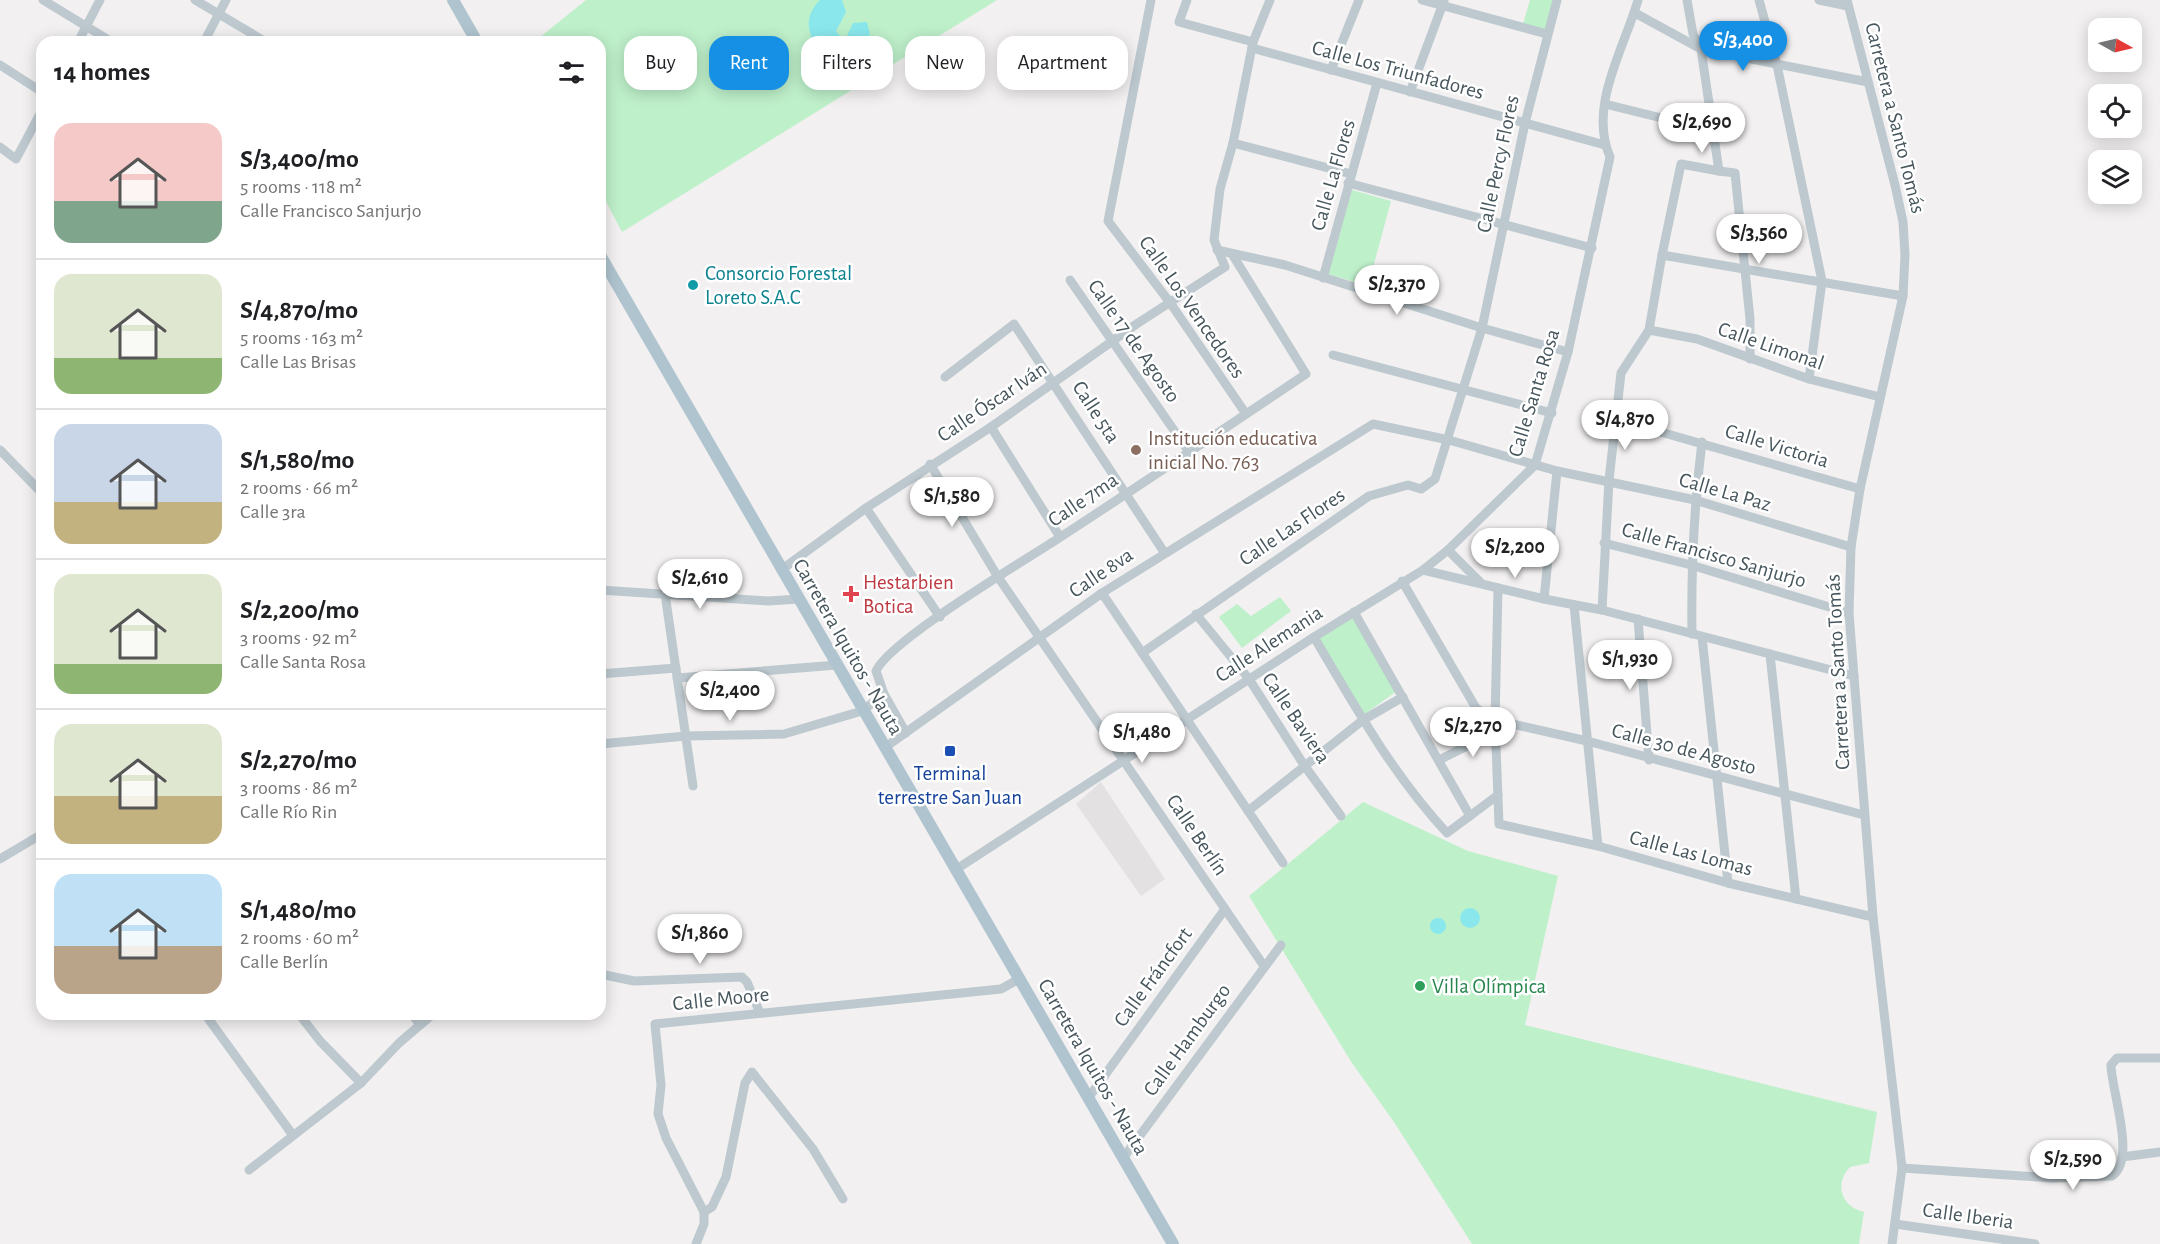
<!DOCTYPE html>
<html lang="en">
<head>
<meta charset="utf-8">
<style>
  body { margin:0; font-family:"Alegreya Sans",sans-serif; background:#f2f2f2; color:#202124; height:100vh; display:flex; flex-direction:column; font-size:22px; white-space:nowrap }
  * { box-sizing:border-box; margin:0 }
  p { font-size:20px; color:#757577 }
  .icon { flex:none; width:33px; height:33px; fill:none; stroke:currentColor; stroke-width:2; stroke-linecap:round; stroke-linejoin:round }
  .map { position:relative; flex:1; overflow:hidden }
  .details { position:absolute; left:36px; top:36px; width:570px; height:984px; display:flex; flex-direction:column; background:#fff; border-radius:18px; box-shadow:0 3px 15px #0003 }
  .details>* { flex:none }
  .hud { position:absolute; left:624px; top:36px; width:570px; height:54px; display:flex; gap:12px }
  .needle { width:39px; rotate:98deg }
  .buttons { position:absolute; left:2088px; top:18px; display:grid; gap:12px }
  .buttons a { display:grid; place-items:center; width:54px; height:54px; border-radius:12px; background:#fff; box-shadow:0 3px 15px #0003; font-size:30px }
  .price { position:absolute; translate:-50% -51px; padding:0 14px; border-radius:21px; background:#fff; color:#222; font-size:20px; line-height:39px; filter:drop-shadow(0 2px 3px #0008) }
  .price::after { content:''; position:absolute; left:50%; top:36px; width:18px; height:14px; margin-left:-9px; background:inherit; clip-path:polygon(0 0,100% 0,50% 100%) }
  .price.on { background:#1690e5; color:#fff }
  ul { padding:0; list-style:none }
  li { display:flex; align-items:center; gap:18px; height:150px; padding:0 18px }
  li+li { border-top:2px solid #e0e0e0 }
  li span { display:grid; place-items:center; flex:none; width:168px; height:120px; border-radius:18px; color:#555 }
  li>.icon { margin-inline-start:auto }
  span .icon { width:72px; height:72px; fill:#fffc; stroke-width:1 }
  li b { font-size:26px }
  h2 { display:flex; justify-content:space-between; align-items:center; height:72px; padding:0 18px; font-size:26px }
  .chip { padding:0 21px; border-radius:18px; background:#fff; box-shadow:0 3px 15px #0003; font-size:21px; line-height:54px }
  .chip.on { background:#1690e5; color:#fff }
  .map>svg:first-child { display:block }
  .education { fill:#e3e1e2 }
  .green { fill:#bef0ca }
  .water { fill:#8ae8ed }
  .lines { fill:none; stroke-linecap:round; stroke-linejoin:round }
  .minor { stroke:#bdc9cf; stroke-width:9 }
  .major { stroke:#afc4cf; stroke-width:12 }
  .culture-dot { fill:#0f9aa8; stroke:#fff; stroke-width:2 }
  .education-dot { fill:#8d6e63; stroke:#fff; stroke-width:2 }
  .health-dot { fill:#e0444e; stroke:#fff; stroke-width:2 }
  .transit-dot { fill:#1a4fb4; stroke:#fff; stroke-width:2 }
  .leisure-dot { fill:#2e9e5b; stroke:#fff; stroke-width:2 }
  .labels { text-anchor:middle; dominant-baseline:central; stroke-width:5; stroke-linejoin:round; paint-order:stroke }
  .street-label { font-size:21px; fill:#47565d; stroke:#fff }
  .culture-label { font-size:21px; fill:#0d838f; stroke:#fff; text-anchor:start }
  .education-label { font-size:21px; fill:#785e54; stroke:#fff; text-anchor:start }
  .health-label { font-size:21px; fill:#be3a42; stroke:#fff; text-anchor:start }
  .transit-label { font-size:21px; fill:#164399; stroke:#fff }
  .leisure-label { font-size:21px; fill:#27864d; stroke:#fff; text-anchor:start }
</style>
</head>
<body>
<div class="map">
<svg width="2160" height="1244" viewBox="0 0 2160 1244">
  <rect width="100%" height="100%" fill="#f2f0f0"/>
  <path class="education" d="M1101,782L1165,879L1141,896L1076,804Z"/>
  <g class="green">
    <path d="M586,0H997L622,232L600,190V42H534Z"/>
    <path d="M1530,0H1555L1545,31L1523,24Z"/>
    <path d="M1352,190L1391,201L1368,286L1328,274Z"/>
    <path d="M1280,597L1291,611L1242,648L1219,617L1237,604L1251,616Z"/>
    <path d="M1352,611L1398,690L1361,717L1314,635Z"/>
    <path d="M1363,802L1468,851L1558,876L1525,1025L1877,1112L1869,1163L1850,1167C1834,1184 1841,1207 1864,1212L1859,1244H1472L1394,1122L1352,1063L1249,896Z"/>
  </g>
  <g class="water">
    <path d="M820,0H842L846,12L836,31L840,36H847L853,23L867,22L870,34L860,47L836,43L818,49C807,32 804,16 820,0Z"/>
    <circle cx="1470" cy="918" r="10"/>
    <circle cx="1438" cy="926" r="8"/>
  </g>
  <g class="lines">
    <g class="minor">
      <path d="M43,0L112,42"/>
      <path d="M195,0L266,42"/>
      <path d="M1151,0L1108,221L1171,304L1246,414"/>
      <path d="M1187,0L1179,22L1253,42"/>
      <path d="M1422,0L1547,34"/>
      <path d="M1687,0L1693,34L1701,49L1719,171L1735,173L1750,319V359"/>
      <path d="M1759,0L1777,65L1822,281L1809,379"/>
      <path d="M1819,0L1848,6"/>
      <path d="M1847,0L1895,185L1903,222L1905,255L1903,296L1860,489L1851,547L1849,613L1873,917L1902,1168L1892,1244"/>
      <path d="M1635,13L1701,49L1868,82"/>
      <path d="M78,42L100,0"/>
      <path d="M204,42L226,0"/>
      <path d="M1252,48L1605,145"/>
      <path d="M0,65L42,92"/>
      <path d="M1331,70L1359,0"/>
      <path d="M1410,92L1444,1"/>
      <path d="M1605,104L1714,131"/>
      <path d="M1233,143L1351,174"/>
      <path d="M0,147L16,159L42,110"/>
      <path d="M1348,183L1592,248"/>
      <path d="M1217,250L1285,265L1482,328L1568,352"/>
      <path d="M1662,255L1681,164L1719,171"/>
      <path d="M1323,278L1377,83"/>
      <path d="M1070,280L1189,452"/>
      <path d="M1649,330L1697,339L1809,379L1880,397"/>
      <path d="M1333,355L1552,413"/>
      <path d="M945,377L1014,324L1164,552"/>
      <path d="M1615,419L1860,489"/>
      <path d="M991,427L1060,537"/>
      <path d="M0,450L38,489"/>
      <path d="M930,464L998,577L1264,966"/>
      <path d="M866,508L940,617"/>
      <path d="M1604,543L1691,565L1849,613"/>
      <path d="M1448,550L1480,582"/>
      <path d="M781,570L866,508L991,427L1138,323L1225,267L1214,240L1220,189L1233,143L1253,42L1270,0"/>
      <path d="M1423,570L1544,599L1602,610L1854,676"/>
      <path d="M1402,581L1476,708L1495,720L1587,741L1864,815"/>
      <path d="M1498,588L1495,720L1499,824L1598,846L1728,883L1873,917"/>
      <path d="M600,590L768,601L799,599"/>
      <path d="M1102,593L1283,863"/>
      <path d="M665,594L693,786"/>
      <path d="M1544,599L1557,471"/>
      <path d="M1574,605L1598,846"/>
      <path d="M1602,610L1609,480L1621,373L1649,330L1662,255L1903,296"/>
      <path d="M1354,612L1470,816"/>
      <path d="M1196,614L1249,679L1304,765L1341,816"/>
      <path d="M1638,619L1649,760"/>
      <path d="M1692,634C1691,569 1694,506 1702,442"/>
      <path d="M1314,637C1354,705 1393,775 1447,833L1498,795"/>
      <path d="M1702,637L1728,883"/>
      <path d="M1142,653L1369,496L1408,485L1421,489L1435,479L1482,328L1525,123L1557,0"/>
      <path d="M1770,654L1796,899"/>
      <path d="M600,674L676,668"/>
      <path d="M677,678L837,665"/>
      <path d="M906,733L884,694L876,671C890,640 1024,561 1059,538C1142,484 1224,429 1306,374L1232,254"/>
      <path d="M600,744L686,736L784,734L862,711L884,694"/>
      <path d="M884,748L1102,593L1373,424L1449,440L1557,471L1695,500L1851,547"/>
      <path d="M1439,760L1495,732"/>
      <path d="M1248,811L1363,720L1403,697"/>
      <path d="M0,859L42,834"/>
      <path d="M955,870L1314,637L1423,570L1448,550L1535,465L1568,352L1610,157C1588,106 1624,49 1638,0"/>
      <path d="M600,974L634,981L742,977L747,982L760,1013"/>
      <path d="M205,1014L292,1134"/>
      <path d="M299,1014L320,1041L361,1083"/>
      <path d="M411,1014L420,1024"/>
      <path d="M1089,1097L1225,909"/>
      <path d="M1124,1157L1281,945"/>
      <path d="M2122,1157L2160,1152"/>
      <path d="M1902,1168L2053,1178L2112,1176C2137,1160 2111,1089 2111,1065L2117,1058H2160"/>
      <path d="M249,1170L361,1083L399,1043L433,1014"/>
      <path d="M704,1212L712,1207L726,1177L745,1083L752,1072L813,1149L843,1199"/>
      <path d="M1895,1224L2035,1244"/>
      <path d="M696,1244L704,1224V1212L666,1138L658,1114L661,1085L655,1024L1001,989L1019,979"/>
    </g>
    <g class="major">
      <path d="M453,0L477,42"/>
      <path d="M600,255L1173,1244"/>
    </g>
  </g>
  <circle class="culture-dot" cx="693" cy="285" r="6"/>
  <circle class="education-dot" cx="1136" cy="450" r="6"/>
  <path class="health-dot" d="M848 585h6v6h6v6h-6v6h-6v-6h-6v-6h6z"/>
  <rect class="transit-dot" x="944" y="745" width="12" height="12" rx="3"/>
  <circle class="leisure-dot" cx="1420" cy="986" r="6"/>
  <g class="labels">
    <g class="street-label">
      <text transform="translate(1398 70) rotate(15)">Calle Los Triunfadores</text>
      <text transform="translate(1895 118) rotate(76)">Carretera a Santo Tomás</text>
      <text transform="translate(1498 164) rotate(-78)">Calle Percy Flores</text>
      <text transform="translate(1333 175) rotate(-74)">Calle La Flores</text>
      <text transform="translate(1192 307) rotate(55)">Calle Los Vencedores</text>
      <text transform="translate(1134 341) rotate(55)">Calle 17 de Agosto</text>
      <text transform="translate(1771 346) rotate(19)">Calle Limonal</text>
      <text transform="translate(1534 393) rotate(-73)">Calle Santa Rosa</text>
      <text transform="translate(992 402) rotate(-34)">Calle Óscar Iván</text>
      <text transform="translate(1096 412) rotate(57)">Calle 5ta</text>
      <text transform="translate(1777 446) rotate(17)">Calle Victoria</text>
      <text transform="translate(1725 492) rotate(16)">Calle La Paz</text>
      <text transform="translate(1083 500) rotate(-34)">Calle 7ma</text>
      <text transform="translate(1292 527) rotate(-34)">Calle Las Flores</text>
      <text transform="translate(1714 555) rotate(16)">Calle Francisco Sanjurjo</text>
      <text transform="translate(1101 573) rotate(-34)">Calle 8va</text>
      <text transform="translate(1269 644) rotate(-33)">Calle Alemania</text>
      <text transform="translate(848 647) rotate(60)">Carretera Iquitos - Nauta</text>
      <text transform="translate(1838 672) rotate(-93)">Carretera a Santo Tomás</text>
      <text transform="translate(1296 718) rotate(56)">Calle Baviera</text>
      <text transform="translate(1684 749) rotate(15)">Calle 30 de Agosto</text>
      <text transform="translate(1197 835) rotate(56)">Calle Berlín</text>
      <text transform="translate(1691 853) rotate(15)">Calle Las Lomas</text>
      <text transform="translate(1153 977) rotate(-54)">Calle Fráncfort</text>
      <text transform="translate(721 999) rotate(-6)">Calle Moore</text>
      <text transform="translate(1187 1040) rotate(-54)">Calle Hamburgo</text>
      <text transform="translate(1093 1067) rotate(60)">Carretera Iquitos - Nauta</text>
      <text transform="translate(1968 1216) rotate(8)">Calle Iberia</text>
    </g>
    <g class="culture-label">
      <text x="705" y="273">Consorcio Forestal<tspan x="705" dy="24">Loreto S.A.C</tspan></text>
    </g>
    <g class="education-label">
      <text x="1148" y="438">Institución educativa<tspan x="1148" dy="24">inicial No. 763</tspan></text>
    </g>
    <g class="health-label">
      <text x="863" y="582">Hestarbien<tspan x="863" dy="24">Botica</tspan></text>
    </g>
    <g class="transit-label">
      <text x="950" y="773">Terminal<tspan x="950" dy="24">terrestre San Juan</tspan></text>
    </g>
    <g class="leisure-label">
      <text x="1432" y="986">Villa Olímpica</text>
    </g>
  </g>
</svg>
<div class="buttons">
<a><svg class="needle" viewBox="-14 -14 28 28"><path d="M0-13l5 13h-10z" fill="#e53935"/><path d="M0 13l5-13h-10z" fill="#757577"/></svg></a>
<a><svg class="icon" aria-label="locate" viewBox="0 0 24 24"><circle cx="12" cy="12" r="6"/><path d="M12 2v4M12 18v4M2 12h4M18 12h4"/></svg></a>
<a><svg class="icon" aria-label="layers" viewBox="0 0 24 24"><path d="M12 4l9 5-9 5-9-5zM3 14l9 5 9-5"/></svg></a>
</div>
<b class="price on" style="left:1743px;top:72px">S/3,400</b>
<b class="price" style="left:1702px;top:154px">S/2,690</b>
<b class="price" style="left:1759px;top:265px">S/3,560</b>
<b class="price" style="left:1397px;top:316px">S/2,370</b>
<b class="price" style="left:1625px;top:451px">S/4,870</b>
<b class="price" style="left:952px;top:528px">S/1,580</b>
<b class="price" style="left:1515px;top:579px">S/2,200</b>
<b class="price" style="left:700px;top:610px">S/2,610</b>
<b class="price" style="left:1630px;top:691px">S/1,930</b>
<b class="price" style="left:730px;top:722px">S/2,400</b>
<b class="price" style="left:1473px;top:758px">S/2,270</b>
<b class="price" style="left:1142px;top:764px">S/1,480</b>
<b class="price" style="left:700px;top:965px">S/1,860</b>
<b class="price" style="left:2073px;top:1191px">S/2,590</b>
<div class="hud">
<a class="chip">Buy</a>
<a class="chip on">Rent</a>
<a class="chip">Filters</a>
<a class="chip">New</a>
<a class="chip">Apartment</a>
</div>
<section class="details">
<h2>14 homes<svg class="icon" aria-label="filters" viewBox="0 0 24 24"><path d="M4 7h16M4 17h16"/><circle cx="9" cy="7" r="2"/><circle cx="15" cy="17" r="2"/></svg></h2>
<ul>
<li><span style="background:linear-gradient(#f6c9c9 65%,#7fa58c 0)"><svg class="icon" aria-label="home" viewBox="0 0 24 24"><path d="M3 11l9-7 9 7M6 9v11h12V9"/></svg></span><div><b>S/3,400/mo</b><p>5 rooms · 118 m²</p><p>Calle Francisco Sanjurjo</p></div></li>
<li><span style="background:linear-gradient(#dfe7d0 70%,#8fb573 0)"><svg class="icon" aria-label="home" viewBox="0 0 24 24"><path d="M3 11l9-7 9 7M6 9v11h12V9"/></svg></span><div><b>S/4,870/mo</b><p>5 rooms · 163 m²</p><p>Calle Las Brisas</p></div></li>
<li><span style="background:linear-gradient(#c9d6e8 65%,#c2b280 0)"><svg class="icon" aria-label="home" viewBox="0 0 24 24"><path d="M3 11l9-7 9 7M6 9v11h12V9"/></svg></span><div><b>S/1,580/mo</b><p>2 rooms · 66 m²</p><p>Calle 3ra</p></div></li>
<li><span style="background:linear-gradient(#dfe7d0 75%,#8fb573 0)"><svg class="icon" aria-label="home" viewBox="0 0 24 24"><path d="M3 11l9-7 9 7M6 9v11h12V9"/></svg></span><div><b>S/2,200/mo</b><p>3 rooms · 92 m²</p><p>Calle Santa Rosa</p></div></li>
<li><span style="background:linear-gradient(#dfe7d0 60%,#c2b280 0)"><svg class="icon" aria-label="home" viewBox="0 0 24 24"><path d="M3 11l9-7 9 7M6 9v11h12V9"/></svg></span><div><b>S/2,270/mo</b><p>3 rooms · 86 m²</p><p>Calle Río Rin</p></div></li>
<li><span style="background:linear-gradient(#bfe0f5 60%,#b9a48a 0)"><svg class="icon" aria-label="home" viewBox="0 0 24 24"><path d="M3 11l9-7 9 7M6 9v11h12V9"/></svg></span><div><b>S/1,480/mo</b><p>2 rooms · 60 m²</p><p>Calle Berlín</p></div></li>
</ul>
</section>
</div>
</body>
</html>
